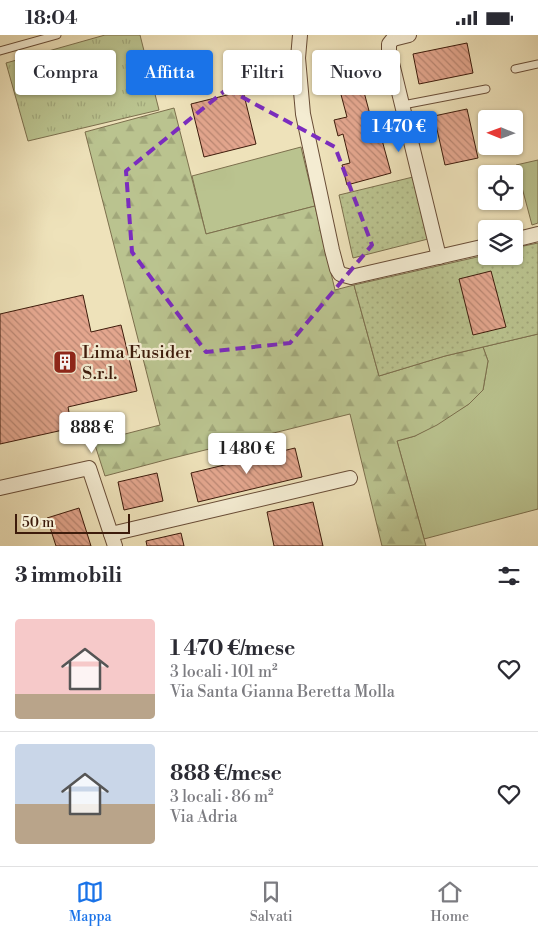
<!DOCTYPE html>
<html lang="it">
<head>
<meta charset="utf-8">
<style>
  body { margin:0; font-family:"Libre Bodoni",serif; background:#f2f2f3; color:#2b2b33; height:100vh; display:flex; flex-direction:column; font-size:19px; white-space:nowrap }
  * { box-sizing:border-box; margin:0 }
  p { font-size:16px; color:#7c7c81 }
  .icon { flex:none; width:28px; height:28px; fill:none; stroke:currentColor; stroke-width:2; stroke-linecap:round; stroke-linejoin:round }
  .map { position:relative; height:511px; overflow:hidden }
  .details { display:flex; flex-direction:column; background:#fff; flex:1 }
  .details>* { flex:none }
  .top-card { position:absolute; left:15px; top:15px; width:509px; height:45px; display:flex; gap:10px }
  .needle { width:32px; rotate:271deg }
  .controls { position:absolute; left:478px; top:75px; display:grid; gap:10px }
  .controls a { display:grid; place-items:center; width:45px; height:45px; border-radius:5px; background:#fff; box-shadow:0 1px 4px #0004; font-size:25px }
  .scale { position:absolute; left:15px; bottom:12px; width:115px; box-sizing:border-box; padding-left:5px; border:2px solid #3d1b0b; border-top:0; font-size:14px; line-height:18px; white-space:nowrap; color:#3d1b0b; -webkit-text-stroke:4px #f4ecd2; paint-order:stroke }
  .price { position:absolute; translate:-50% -42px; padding:0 11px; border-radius:5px; background:#fff; color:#222; font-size:16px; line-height:32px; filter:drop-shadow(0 1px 2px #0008) }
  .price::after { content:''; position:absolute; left:50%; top:30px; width:15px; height:11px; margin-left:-8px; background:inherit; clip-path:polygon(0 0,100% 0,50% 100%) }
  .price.active { background:#1a73e8; color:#fff }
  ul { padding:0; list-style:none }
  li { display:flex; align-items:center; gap:15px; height:125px; padding:0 15px }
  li+li { border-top:1px solid #e1e1e2 }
  li span { display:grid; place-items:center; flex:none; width:140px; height:100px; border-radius:5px; color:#555 }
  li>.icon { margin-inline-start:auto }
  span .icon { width:60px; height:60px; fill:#fffc; stroke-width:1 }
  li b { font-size:21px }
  h2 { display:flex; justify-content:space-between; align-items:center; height:60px; padding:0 15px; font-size:21px }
  .chip { padding:0 18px; border-radius:5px; background:#fff; box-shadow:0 1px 4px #0004; font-size:18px; line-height:45px }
  .chip.active { background:#1a73e8; color:#fff }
  .status { display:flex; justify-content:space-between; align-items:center; height:35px; padding:0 25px; background:#fff; direction:ltr }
  .status svg { height:14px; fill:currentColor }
  .tabs { display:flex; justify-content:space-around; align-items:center; height:70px; border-top:1px solid #e1e1e2; background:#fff; font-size:14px; color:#7c7c81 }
  .tabs a { display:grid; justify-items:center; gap:2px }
  .tabs .active { color:#1a73e8 }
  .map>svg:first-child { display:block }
  .grass { fill:#bac38f; stroke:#7c6f4d }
  .forest { fill:url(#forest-firs); stroke:#7c6f4d }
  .park { fill:url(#park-tufts); stroke:#7c6f4d }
  .garden { fill:url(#garden-dots); stroke:#7c6f4d }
  .building { fill:url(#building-back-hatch); stroke:#3d1b0b }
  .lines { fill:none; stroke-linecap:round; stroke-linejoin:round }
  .service-casing { stroke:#694d37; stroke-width:9 }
  .minor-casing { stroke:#694d37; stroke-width:16 }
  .service { stroke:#f4ecd2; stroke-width:7 }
  .minor { stroke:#f4ecd2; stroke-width:14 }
  .marked { fill:none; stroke:#7b2cbf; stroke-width:4; stroke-dasharray:10 6; stroke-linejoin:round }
  .labels { text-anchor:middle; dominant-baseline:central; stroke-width:4.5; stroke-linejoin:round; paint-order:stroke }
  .poi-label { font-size:18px; fill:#3d1b0b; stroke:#f4ecd2; text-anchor:start }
</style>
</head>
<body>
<div class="status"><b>18:04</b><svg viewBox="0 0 49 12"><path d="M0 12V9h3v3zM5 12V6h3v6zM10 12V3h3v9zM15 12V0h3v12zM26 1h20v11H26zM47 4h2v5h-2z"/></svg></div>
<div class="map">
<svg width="538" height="511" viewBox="0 0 538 511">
  <defs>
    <pattern id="forest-firs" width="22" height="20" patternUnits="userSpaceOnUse" patternTransform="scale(1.25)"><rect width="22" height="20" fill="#bac38f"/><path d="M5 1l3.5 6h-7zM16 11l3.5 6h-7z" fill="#a1a77a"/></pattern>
    <pattern id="park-tufts" width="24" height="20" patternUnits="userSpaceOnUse" patternTransform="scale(1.25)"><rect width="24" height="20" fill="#bac38f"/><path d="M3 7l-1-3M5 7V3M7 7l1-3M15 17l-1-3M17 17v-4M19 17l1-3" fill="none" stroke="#a1a77a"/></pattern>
    <pattern id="garden-dots" width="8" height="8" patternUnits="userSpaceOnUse" patternTransform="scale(1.25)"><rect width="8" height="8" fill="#bac38f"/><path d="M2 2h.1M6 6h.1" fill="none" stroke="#a1a77a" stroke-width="1.8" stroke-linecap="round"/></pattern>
    <pattern id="building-back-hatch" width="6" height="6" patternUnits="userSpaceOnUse" patternTransform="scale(1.25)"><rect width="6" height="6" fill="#e3a68e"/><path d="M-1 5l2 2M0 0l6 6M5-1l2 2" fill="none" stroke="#b98672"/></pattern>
  </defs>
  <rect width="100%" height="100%" fill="#eee2ba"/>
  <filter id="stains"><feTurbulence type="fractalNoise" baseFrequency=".004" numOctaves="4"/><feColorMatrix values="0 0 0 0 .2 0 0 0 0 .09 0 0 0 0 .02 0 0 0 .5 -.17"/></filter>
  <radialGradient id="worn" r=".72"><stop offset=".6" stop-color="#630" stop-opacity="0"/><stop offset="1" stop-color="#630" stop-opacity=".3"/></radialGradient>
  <g class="grass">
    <path d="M301,112L315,171L206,199L192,141Z"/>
    <path d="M538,125V188L532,190L516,130Z"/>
    <path d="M538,299V474L424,504L397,406L415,401L469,369L483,355L488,326L483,312Z"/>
  </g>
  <path class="forest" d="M174,73L206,199L315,171L335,255L354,250L379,341L445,321L483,312L488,326L483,355L469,369L437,390L415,401L397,406L426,511H382L350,379L169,424L105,441L94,407L160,390L85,97Z"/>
  <path class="park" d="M105,0H140L159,75L28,106L6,28Z"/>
  <g class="garden">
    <path d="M413,142L428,204L353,223L339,160Z"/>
    <path d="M538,208V299L445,321L379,341L354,250L486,220V221H514V213Z"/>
  </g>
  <g class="building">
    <path d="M467,8L473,38L419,49L413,19Z"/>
    <path d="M365,17L374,54L364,57L377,106L382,105L391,138L347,150L342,130L350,128L343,99L338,101L334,85L347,82L332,26Z"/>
    <path d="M243,56L256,109L204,122L191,69Z"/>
    <path d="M467,74L478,123L445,130L434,81Z"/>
    <path d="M491,236L506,292L473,300L459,244Z"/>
    <path d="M83,260L91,297L121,290L137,356L68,372L72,393L0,409V279Z"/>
    <path d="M295,413L302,442L198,467L191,438Z"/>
    <path d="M157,438L163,466L124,475L118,447Z"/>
    <path d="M313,467L323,511H274L267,477Z"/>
    <path d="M79,473L91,511H56L47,483Z"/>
    <path d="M181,498L184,511H147L146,506Z"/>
  </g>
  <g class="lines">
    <g class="service-casing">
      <g id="service">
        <path d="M0,16L57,0"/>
        <path d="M515,34L538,29"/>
        <path d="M403,70L486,54"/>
      </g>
    </g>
    <g class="minor-casing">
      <g id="minor">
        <path d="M300,0L298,23L303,79L332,215L337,234L340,239L351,242L486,211"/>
        <path d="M409,0L393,4L389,9V16L439,222"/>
        <path d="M514,205L538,199"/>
        <path d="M0,453L89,433L115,511"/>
        <path d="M111,499L350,443"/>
      </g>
    </g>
    <use href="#service" class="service"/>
    <use href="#minor" class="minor"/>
  </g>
  <path class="marked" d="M227,54L335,112L372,210L290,308L206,317L132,217L126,136Z"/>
  <defs>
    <g id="building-square" transform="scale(1.25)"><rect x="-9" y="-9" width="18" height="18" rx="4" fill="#8f2418" stroke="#f4ecd2"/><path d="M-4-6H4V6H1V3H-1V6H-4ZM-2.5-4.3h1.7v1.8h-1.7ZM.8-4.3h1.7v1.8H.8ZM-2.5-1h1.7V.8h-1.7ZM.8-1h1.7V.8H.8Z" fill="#fff"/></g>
  </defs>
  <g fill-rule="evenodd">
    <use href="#building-square" x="65" y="327"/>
  </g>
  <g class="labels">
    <g class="poi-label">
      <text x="82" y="317">Lima Eusider<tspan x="82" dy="21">S.r.l.</tspan></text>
    </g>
  </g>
  <rect width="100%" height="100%" filter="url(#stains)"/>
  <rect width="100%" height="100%" fill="url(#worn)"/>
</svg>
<div class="controls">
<a><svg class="needle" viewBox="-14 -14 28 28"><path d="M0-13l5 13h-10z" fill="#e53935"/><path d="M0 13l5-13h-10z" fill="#7c7c81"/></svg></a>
<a><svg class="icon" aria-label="locate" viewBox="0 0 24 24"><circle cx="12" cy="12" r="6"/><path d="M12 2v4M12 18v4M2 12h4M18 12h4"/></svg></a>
<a><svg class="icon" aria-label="layers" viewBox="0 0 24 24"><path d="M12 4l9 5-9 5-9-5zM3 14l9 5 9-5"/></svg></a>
</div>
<div class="scale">50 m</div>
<b class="price active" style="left:399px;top:118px">1 470 €</b>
<b class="price" style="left:92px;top:419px">888 €</b>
<b class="price" style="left:247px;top:440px">1 480 €</b>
<div class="top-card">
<a class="chip">Compra</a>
<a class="chip active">Affitta</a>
<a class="chip">Filtri</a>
<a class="chip">Nuovo</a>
</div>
</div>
<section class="details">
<h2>3 immobili<svg class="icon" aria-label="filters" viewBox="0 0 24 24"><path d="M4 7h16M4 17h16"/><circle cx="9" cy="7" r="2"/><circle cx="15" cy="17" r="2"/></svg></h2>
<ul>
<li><span style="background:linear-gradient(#f6c9c9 75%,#b9a48a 0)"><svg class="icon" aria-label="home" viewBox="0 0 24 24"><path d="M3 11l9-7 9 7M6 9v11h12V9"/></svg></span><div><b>1 470 €/mese</b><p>3 locali · 101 m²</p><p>Via Santa Gianna Beretta Molla</p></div><svg class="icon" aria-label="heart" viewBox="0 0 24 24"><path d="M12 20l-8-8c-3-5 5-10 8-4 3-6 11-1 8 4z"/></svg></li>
<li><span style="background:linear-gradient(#c9d6e8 60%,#b9a48a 0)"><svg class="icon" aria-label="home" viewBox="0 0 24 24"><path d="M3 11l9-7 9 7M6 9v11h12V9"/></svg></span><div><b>888 €/mese</b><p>3 locali · 86 m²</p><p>Via Adria</p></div><svg class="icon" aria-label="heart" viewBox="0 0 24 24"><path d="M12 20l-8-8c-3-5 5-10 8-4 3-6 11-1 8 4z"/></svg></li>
</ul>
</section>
<nav class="tabs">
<a class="active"><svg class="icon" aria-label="map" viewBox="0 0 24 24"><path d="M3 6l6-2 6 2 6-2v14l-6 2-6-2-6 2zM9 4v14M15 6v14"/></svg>Mappa</a>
<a><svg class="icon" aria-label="saved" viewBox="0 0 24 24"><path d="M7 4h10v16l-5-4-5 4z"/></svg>Salvati</a>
<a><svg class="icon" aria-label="home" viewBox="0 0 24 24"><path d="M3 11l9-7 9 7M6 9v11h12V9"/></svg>Home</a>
</nav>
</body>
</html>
